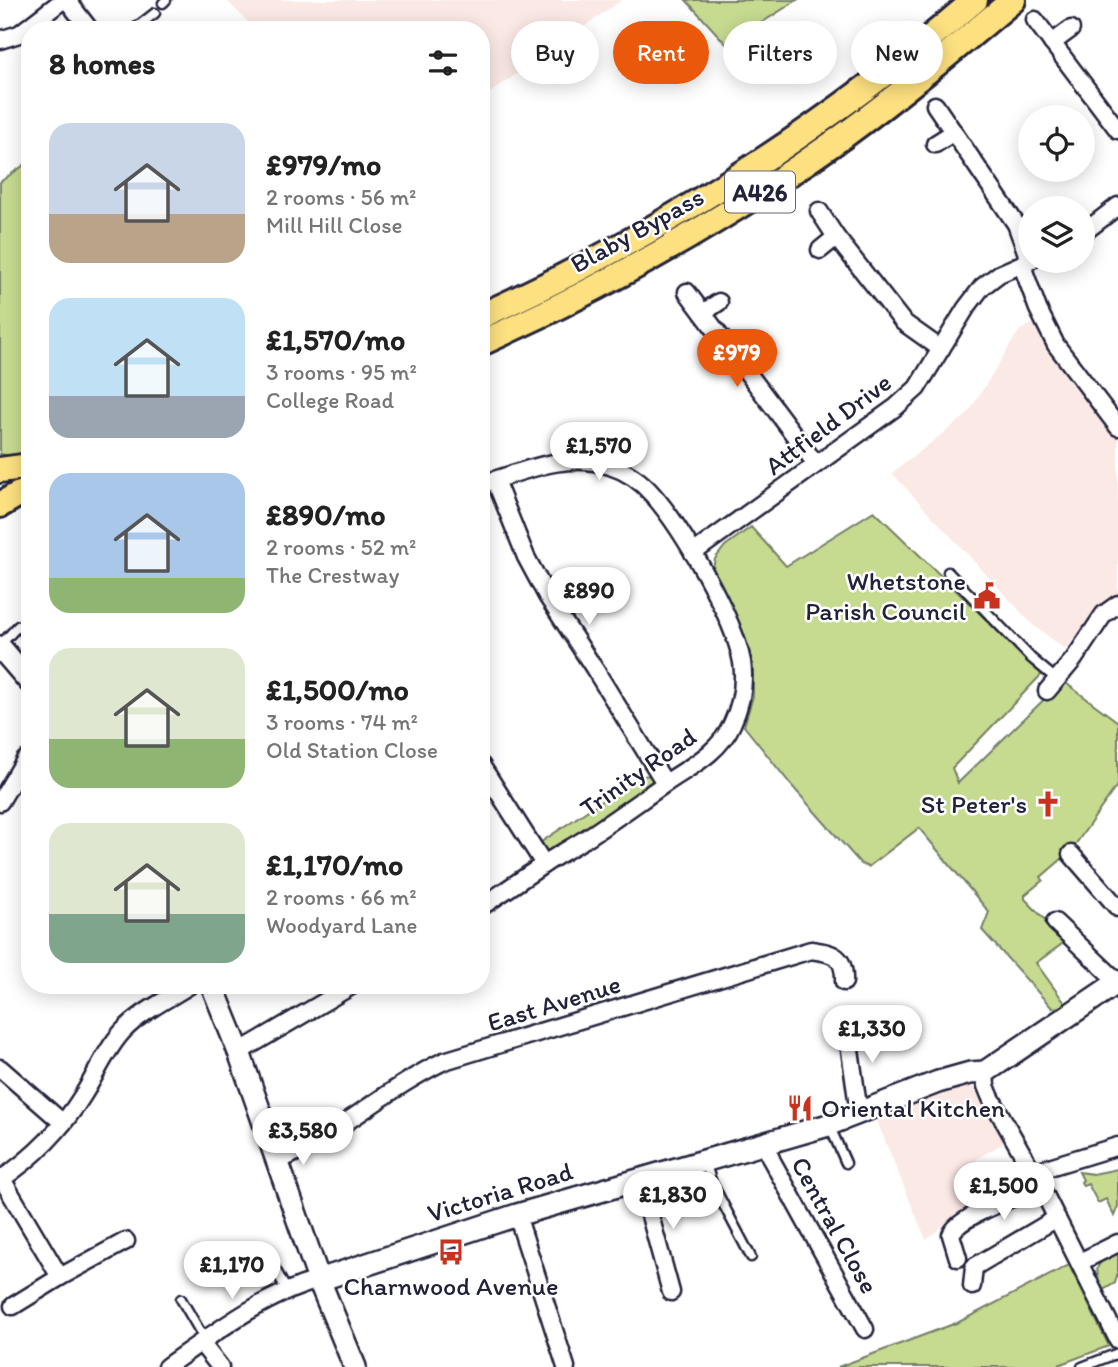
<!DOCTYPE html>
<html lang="en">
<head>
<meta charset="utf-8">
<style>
  body { margin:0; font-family:Itim,sans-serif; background:#f2f2f2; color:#222; height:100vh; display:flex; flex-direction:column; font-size:26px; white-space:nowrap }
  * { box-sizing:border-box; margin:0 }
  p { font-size:23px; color:#767676 }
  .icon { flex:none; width:38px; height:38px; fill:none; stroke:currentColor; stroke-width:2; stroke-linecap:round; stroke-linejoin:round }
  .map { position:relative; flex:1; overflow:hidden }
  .side { position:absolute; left:21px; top:21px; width:469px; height:973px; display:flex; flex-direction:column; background:#fff; border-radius:28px; box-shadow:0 4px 18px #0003 }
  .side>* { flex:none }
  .hud { position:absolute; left:511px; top:21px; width:500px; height:63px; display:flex; gap:14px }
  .controls { position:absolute; left:1018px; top:105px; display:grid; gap:14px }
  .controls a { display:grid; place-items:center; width:77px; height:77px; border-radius:50%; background:#fff; box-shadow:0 4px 18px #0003; font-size:35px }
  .price { position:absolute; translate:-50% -60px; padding:0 16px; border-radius:24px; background:#fff; color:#222; font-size:23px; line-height:46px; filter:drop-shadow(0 2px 4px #0008) }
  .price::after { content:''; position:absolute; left:50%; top:42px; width:21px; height:16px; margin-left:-10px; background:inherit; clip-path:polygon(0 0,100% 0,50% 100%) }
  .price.selected { background:#ea580c; color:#fff }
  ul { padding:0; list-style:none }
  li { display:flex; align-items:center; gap:21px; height:175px; padding:0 28px }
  li span { display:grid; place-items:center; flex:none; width:196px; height:140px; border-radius:21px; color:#555 }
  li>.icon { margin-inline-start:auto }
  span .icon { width:84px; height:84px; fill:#fffc; stroke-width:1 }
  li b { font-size:30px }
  h2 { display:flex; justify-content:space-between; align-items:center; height:84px; padding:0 28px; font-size:30px }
  .pill { padding:0 24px; border-radius:32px; background:#fff; box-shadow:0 4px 18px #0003; font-size:24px; line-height:63px }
  .pill.selected { background:#ea580c; color:#fff }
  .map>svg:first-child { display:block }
  .built { fill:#fbe9e5 }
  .green { fill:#c6db90; stroke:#747e66; stroke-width:2 }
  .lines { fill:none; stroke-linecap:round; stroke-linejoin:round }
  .lane-casing { stroke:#22223b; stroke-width:13 }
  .street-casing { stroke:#22223b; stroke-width:21 }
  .secondary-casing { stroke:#22223b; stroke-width:26 }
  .primary-casing { stroke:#22223b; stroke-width:30 }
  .lane { stroke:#fff; stroke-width:8 }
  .street { stroke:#fff; stroke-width:16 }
  .secondary { stroke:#fff; stroke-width:21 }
  .primary { stroke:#fde080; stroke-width:24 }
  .labels { text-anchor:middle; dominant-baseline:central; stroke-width:5; stroke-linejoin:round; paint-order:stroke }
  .shield { fill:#fff; stroke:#646476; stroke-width:2 }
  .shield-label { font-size:24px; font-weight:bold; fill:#22223b }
  .street-label { font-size:26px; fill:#22223b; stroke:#fff }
  .poi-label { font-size:26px; fill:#22223b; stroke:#fff; text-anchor:end }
</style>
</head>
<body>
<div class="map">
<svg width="1118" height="1367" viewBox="0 0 1118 1367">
  <rect width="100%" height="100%" fill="#fff"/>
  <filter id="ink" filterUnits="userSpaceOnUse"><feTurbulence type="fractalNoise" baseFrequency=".0143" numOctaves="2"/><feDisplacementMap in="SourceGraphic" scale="14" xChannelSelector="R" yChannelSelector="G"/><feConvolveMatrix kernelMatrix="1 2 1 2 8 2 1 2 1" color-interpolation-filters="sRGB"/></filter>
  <g filter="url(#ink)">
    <g class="built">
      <path d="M226,0H622L481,99V30H241L250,24Z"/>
      <path d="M1033,323L1118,437V600L1100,608L1065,649L1034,626L892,473L967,415L1019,331Z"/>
      <path d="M972,1084L1004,1143L976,1159L980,1166L954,1181L969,1205L926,1240L876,1119Z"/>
    </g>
    <g class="green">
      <path d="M686,0H797L727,45Z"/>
      <path d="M30,161V453L18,457L0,454V182Z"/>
      <path d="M874,511L1042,674L952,768L958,783L1063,681L1118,722V784L1070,852L1041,877L1043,880L1025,895V899L1066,941L1036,963L1067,1006L1052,1008L982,930L989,912L919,828L868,867L861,864L792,786L744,726L753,696V664L738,622L716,582L713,568L715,559L725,546L751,527L786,566Z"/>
      <path d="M660,775L665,783L544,864L534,847L638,776Z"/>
      <path d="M1118,1169V1206L1114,1216L1106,1199L1098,1203L1088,1184L1083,1186L1081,1182L1083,1180L1079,1172L1093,1174Z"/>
      <path d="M1118,1252V1272L1115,1283L1103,1290C1092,1266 1096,1263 1118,1252Z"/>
      <path d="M1069,1265L1109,1346L1053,1367H838L959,1322Z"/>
    </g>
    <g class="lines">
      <g class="lane-casing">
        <g id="lane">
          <path d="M163,3L166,0"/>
          <path d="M133,30L155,13"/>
          <path d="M948,572L1031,658L1056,679"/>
          <path d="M0,645L18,626L23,630L30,642"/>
          <path d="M830,1127L846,1163"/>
          <path d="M705,1162L712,1183L751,1257"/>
          <path d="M265,1250L287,1291"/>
          <path d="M181,1299L205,1340"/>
          <path d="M1082,1367L1118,1353"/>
        </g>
      </g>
      <g class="street-casing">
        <g id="street">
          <path d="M67,0L90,30"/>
          <path d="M1035,20L1118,130"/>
          <path d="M0,40L19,34L63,0"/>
          <path d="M1052,43L1071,29"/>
          <path d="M935,105L1016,224L1027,254L1024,271L1038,309L1056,345L1118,427"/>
          <path d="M935,144L954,132"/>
          <path d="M819,211L836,237L903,322L941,349"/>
          <path d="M1083,233L1118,206"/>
          <path d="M820,250L836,237"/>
          <path d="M687,292L816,464"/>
          <path d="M703,313L719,302"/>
          <path d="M495,480L526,557L547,596L594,668L665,783"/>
          <path d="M481,484C523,472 566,451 610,466C626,471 642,482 653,495C683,529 734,618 742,662C745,683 741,705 732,724C719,753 691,766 666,783C640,801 614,820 588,837C573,847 557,855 543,865C522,879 502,893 481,907"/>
          <path d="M693,553L896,407L917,388L966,308L982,287L999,274L1031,260"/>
          <path d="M1047,691L1074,659L1104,614L1118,604"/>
          <path d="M481,765L544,864"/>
          <path d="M0,802L25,760H30"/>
          <path d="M1071,854L1118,908"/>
          <path d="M1055,922L1118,982"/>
          <path d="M846,1022L859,1113"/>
          <path d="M239,1052L353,985"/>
          <path d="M0,1068L63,1123"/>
          <path d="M985,1072L986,1086L991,1098L1040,1185L1118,1340"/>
          <path d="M765,1144L772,1161L865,1329"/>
          <path d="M278,1161C337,1135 386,1089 444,1061L811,950C834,953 845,956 844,982"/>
          <path d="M1033,1172L1118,1146"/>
          <path d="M2,1179L60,1277L13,1306"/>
          <path d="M640,1179L671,1292"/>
          <path d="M0,1180C33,1158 62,1129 83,1095C96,1075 106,1049 123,1031C141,1012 168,999 190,985"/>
          <path d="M517,1215L566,1367"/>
          <path d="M958,1258L951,1235C958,1215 1020,1197 1040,1185"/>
          <path d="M1080,1262L1118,1243"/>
          <path d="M60,1277L126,1241"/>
          <path d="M972,1286L974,1267L1057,1218"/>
          <path d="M201,1343L220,1367"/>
          <path d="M166,1367C213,1334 263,1295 319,1280"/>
        </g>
      </g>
      <g class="secondary-casing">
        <g id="secondary">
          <path d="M0,647L30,682"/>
          <path d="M212,985L239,1052L319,1280L355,1367"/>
          <path d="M319,1280L517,1215L825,1126L938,1082L970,1073L985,1072L1118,982"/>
        </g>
      </g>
      <g class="primary-casing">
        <g id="primary">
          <path d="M481,316C660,235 826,128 975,0"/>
          <path d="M481,343C608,286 729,218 842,137C901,94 957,47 1013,0"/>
          <path d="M0,470L30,466"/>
          <path d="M0,505L17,495L30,491"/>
        </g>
      </g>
      <use href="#lane" class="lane"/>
      <use href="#street" class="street"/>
      <use href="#secondary" class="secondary"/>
      <use href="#primary" class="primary"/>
    </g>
  </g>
  <defs>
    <g id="civic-bare" transform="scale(2.1)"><path d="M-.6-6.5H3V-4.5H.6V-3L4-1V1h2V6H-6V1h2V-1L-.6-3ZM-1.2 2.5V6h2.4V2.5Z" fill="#c8321e" stroke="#fff" stroke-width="2.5" paint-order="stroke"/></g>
    <g id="church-bare" transform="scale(2.1)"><path d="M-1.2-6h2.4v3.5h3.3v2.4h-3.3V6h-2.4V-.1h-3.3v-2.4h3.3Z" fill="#c8321e" stroke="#fff" stroke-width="2.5" paint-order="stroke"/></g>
    <g id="restaurant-bare" transform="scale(2.1)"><path d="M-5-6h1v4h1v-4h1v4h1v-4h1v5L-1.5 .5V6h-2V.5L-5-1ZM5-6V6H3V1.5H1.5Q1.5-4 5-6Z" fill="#c8321e" stroke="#fff" stroke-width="2.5" paint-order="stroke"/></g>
    <g id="bus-bare" transform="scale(2.1)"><path d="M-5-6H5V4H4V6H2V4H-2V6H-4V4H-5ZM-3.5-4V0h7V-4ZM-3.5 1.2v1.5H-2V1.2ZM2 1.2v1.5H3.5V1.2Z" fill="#c8321e" stroke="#fff" stroke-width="2.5" paint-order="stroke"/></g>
  </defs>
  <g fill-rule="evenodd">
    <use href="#civic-bare" x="987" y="596"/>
    <use href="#church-bare" x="1048" y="804"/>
    <use href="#restaurant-bare" x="800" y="1108"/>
    <use href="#bus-bare" x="451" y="1252"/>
  </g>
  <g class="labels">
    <rect class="shield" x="725" y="171.5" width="70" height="41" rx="5"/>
    <g class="shield-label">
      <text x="760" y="192">A426</text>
    </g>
    <g class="street-label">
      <text transform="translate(637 230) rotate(-29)">Blaby Bypass</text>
      <text transform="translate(828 424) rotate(-37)">Attfield Drive</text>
      <text transform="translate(638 772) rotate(-35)">Trinity Road</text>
      <text transform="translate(554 1003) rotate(-17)">East Avenue</text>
      <text transform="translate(500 1192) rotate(-17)">Victoria Road</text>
      <text transform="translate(835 1225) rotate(61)">Central Close</text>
    </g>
    <g class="poi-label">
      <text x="966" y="581">Whetstone<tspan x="966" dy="30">Parish Council</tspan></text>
      <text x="1027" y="804">St Peter's</text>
      <text x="821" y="1108" text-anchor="start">Oriental Kitchen</text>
      <text x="451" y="1286" text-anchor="middle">Charnwood Avenue</text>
    </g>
  </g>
</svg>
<div class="controls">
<a><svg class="icon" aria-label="locate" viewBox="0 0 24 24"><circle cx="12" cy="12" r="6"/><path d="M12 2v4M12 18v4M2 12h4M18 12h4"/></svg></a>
<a><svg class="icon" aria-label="layers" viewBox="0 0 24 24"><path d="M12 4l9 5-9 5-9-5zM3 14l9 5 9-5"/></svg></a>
</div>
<b class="price selected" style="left:737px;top:389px">£979</b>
<b class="price" style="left:599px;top:482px">£1,570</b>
<b class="price" style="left:589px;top:627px">£890</b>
<b class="price" style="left:872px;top:1065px">£1,330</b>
<b class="price" style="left:303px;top:1167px">£3,580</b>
<b class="price" style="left:1004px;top:1222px">£1,500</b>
<b class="price" style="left:673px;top:1231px">£1,830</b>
<b class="price" style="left:232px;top:1301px">£1,170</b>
<div class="hud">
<a class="pill">Buy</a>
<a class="pill selected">Rent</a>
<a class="pill">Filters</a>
<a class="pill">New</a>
</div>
<section class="side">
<h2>8 homes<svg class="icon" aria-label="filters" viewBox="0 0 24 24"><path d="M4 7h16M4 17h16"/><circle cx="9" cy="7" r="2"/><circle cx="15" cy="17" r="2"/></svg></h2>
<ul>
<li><span style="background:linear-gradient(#c9d6e8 65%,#b9a48a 0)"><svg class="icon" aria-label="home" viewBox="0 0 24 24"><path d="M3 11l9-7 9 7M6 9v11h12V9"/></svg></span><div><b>£979/mo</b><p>2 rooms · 56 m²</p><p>Mill Hill Close</p></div></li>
<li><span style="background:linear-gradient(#bfe0f5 70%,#9aa5b1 0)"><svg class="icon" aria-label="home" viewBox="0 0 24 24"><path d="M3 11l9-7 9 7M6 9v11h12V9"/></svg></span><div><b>£1,570/mo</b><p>3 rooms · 95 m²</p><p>College Road</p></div></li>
<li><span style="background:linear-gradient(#a9c7e8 75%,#8fb573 0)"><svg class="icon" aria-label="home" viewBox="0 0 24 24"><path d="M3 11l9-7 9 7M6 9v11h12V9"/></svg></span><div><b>£890/mo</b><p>2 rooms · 52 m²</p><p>The Crestway</p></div></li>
<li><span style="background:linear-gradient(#dfe7d0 65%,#8fb573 0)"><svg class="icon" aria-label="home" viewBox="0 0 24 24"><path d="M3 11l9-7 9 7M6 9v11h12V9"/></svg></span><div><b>£1,500/mo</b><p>3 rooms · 74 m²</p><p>Old Station Close</p></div></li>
<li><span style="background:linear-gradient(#dfe7d0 65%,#7fa58c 0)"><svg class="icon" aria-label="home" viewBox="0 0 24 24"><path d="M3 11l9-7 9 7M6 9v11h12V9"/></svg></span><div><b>£1,170/mo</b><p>2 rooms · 66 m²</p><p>Woodyard Lane</p></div></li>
</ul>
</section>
</div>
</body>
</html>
